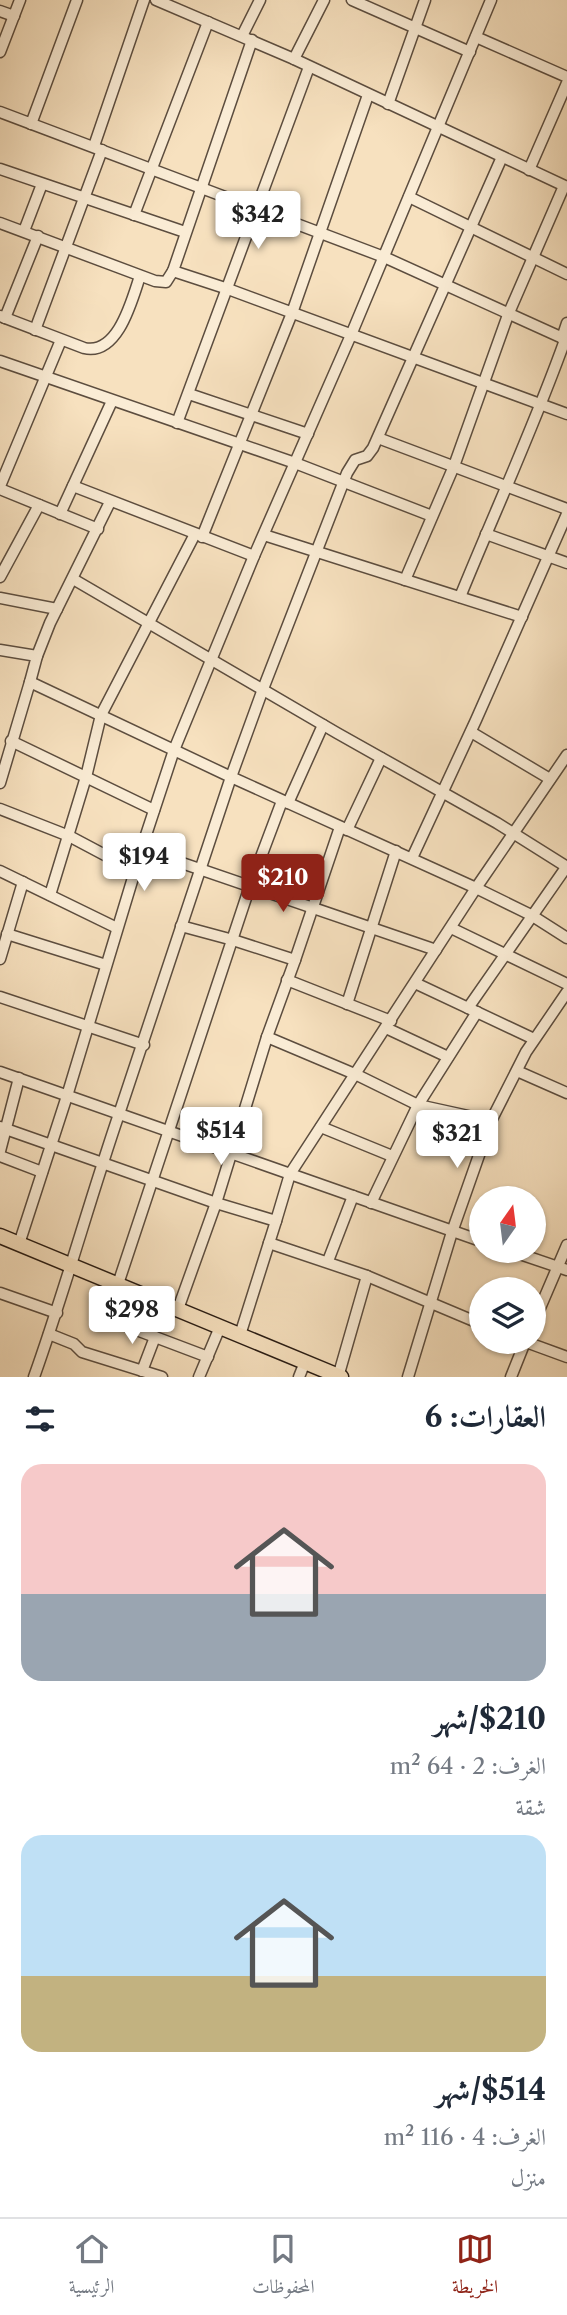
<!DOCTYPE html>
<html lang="ar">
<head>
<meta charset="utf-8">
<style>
  body { margin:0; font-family:"Libre Caslon Text",Amiri,serif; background:#f2f2f3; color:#1f2937; direction:rtl; height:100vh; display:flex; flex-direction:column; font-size:26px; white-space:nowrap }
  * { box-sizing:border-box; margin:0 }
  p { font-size:23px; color:#747a83 }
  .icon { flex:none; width:38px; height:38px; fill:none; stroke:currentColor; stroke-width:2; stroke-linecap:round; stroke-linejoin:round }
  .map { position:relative; height:1377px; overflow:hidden; direction:ltr }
  .panel { display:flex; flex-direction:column; background:#fff; flex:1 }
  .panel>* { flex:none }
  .needle { width:46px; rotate:14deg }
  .tools { position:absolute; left:469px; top:1186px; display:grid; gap:14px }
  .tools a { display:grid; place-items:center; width:77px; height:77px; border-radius:50%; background:#fff; box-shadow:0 2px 5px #0004; font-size:35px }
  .price { position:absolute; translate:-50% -60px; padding:0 16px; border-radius:7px; background:#fff; color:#222; font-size:23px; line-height:46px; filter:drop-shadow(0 2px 4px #0008) }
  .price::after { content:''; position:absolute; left:50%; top:42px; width:21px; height:16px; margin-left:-10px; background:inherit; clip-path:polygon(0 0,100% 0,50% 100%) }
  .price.on { background:#8f2418; color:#fff }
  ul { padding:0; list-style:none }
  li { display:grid; align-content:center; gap:14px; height:371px; padding:0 21px }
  li span { display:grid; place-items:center; height:217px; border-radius:21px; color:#555 }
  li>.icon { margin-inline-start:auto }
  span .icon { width:126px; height:126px; fill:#fffc; stroke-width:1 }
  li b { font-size:30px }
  h2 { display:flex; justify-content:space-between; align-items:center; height:84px; padding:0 21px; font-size:30px }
  .tabs { display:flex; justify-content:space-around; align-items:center; height:98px; border-top:2px solid #e0e1e3; background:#fff; font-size:19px; color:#747a83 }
  .tabs a { display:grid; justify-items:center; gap:4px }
  .tabs .on { color:#8f2418 }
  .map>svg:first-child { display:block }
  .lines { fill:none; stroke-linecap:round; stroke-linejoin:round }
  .minor-casing { stroke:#5c4d3f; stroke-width:13 }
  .major-casing { stroke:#291c14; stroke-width:17 }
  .minor { stroke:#faecd5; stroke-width:10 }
  .major { stroke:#f7e1bf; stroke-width:14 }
</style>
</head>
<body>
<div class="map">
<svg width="567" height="1377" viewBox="0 0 567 1377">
  <rect width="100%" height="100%" fill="#f7e1bf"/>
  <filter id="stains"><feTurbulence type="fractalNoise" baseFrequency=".00286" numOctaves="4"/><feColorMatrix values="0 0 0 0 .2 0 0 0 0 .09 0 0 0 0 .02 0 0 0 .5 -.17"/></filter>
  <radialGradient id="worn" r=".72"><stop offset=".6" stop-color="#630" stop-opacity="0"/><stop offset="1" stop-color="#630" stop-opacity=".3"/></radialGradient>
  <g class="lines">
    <g class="minor-casing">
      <g id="minor">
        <path d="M156,0L294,59L567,187"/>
        <path d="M352,0L470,52"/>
        <path d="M0,11L14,16"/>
        <path d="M242,36L260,0"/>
        <path d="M476,37L567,77"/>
        <path d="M252,40L173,271L228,289L567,414"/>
        <path d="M0,52L20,0"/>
        <path d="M294,59L324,0"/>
        <path d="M388,104L425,0"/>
        <path d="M0,112L384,257L567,340"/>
        <path d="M31,124L77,0"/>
        <path d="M94,146L144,0"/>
        <path d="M502,157L373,448L367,456L355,460L347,473L263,689L231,777L476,888L531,915L567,938"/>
        <path d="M0,169L185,232"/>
        <path d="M529,170L567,83"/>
        <path d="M409,197L567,274"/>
        <path d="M134,215L208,22"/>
        <path d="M0,223L155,281L166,282L173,271"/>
        <path d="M24,231L42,184"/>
        <path d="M0,316L84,348C118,356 132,300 140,276"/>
        <path d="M5,318L38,236"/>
        <path d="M35,330L102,150"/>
        <path d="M562,338L567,323"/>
        <path d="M0,361L295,463L432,516"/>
        <path d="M189,394L308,434"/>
        <path d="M177,423L309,67"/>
        <path d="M378,438L567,509"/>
        <path d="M0,486L61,340"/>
        <path d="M73,486L254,556"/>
        <path d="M0,489L98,529"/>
        <path d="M60,514L112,401"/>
        <path d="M486,534L567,563"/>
        <path d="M264,535L522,617"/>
        <path d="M202,537L292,313L368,95"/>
        <path d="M0,577L39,505"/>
        <path d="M73,579L337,733L497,823L567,867"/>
        <path d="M405,580L454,466L508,315L564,186"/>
        <path d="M460,597C495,511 534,427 565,340"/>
        <path d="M0,598L57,609"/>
        <path d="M0,650L37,656L30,682"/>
        <path d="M37,656L50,623L110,502"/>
        <path d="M471,732L550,779"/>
        <path d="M11,741L154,810"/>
        <path d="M0,783L30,682L231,777C193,889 157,1002 119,1114C89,1202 65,1290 34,1377"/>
        <path d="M288,803L323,725"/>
        <path d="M0,809L69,836L135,871"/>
        <path d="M347,830L381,758"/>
        <path d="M141,849L436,950"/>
        <path d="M412,858L476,720L567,514"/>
        <path d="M0,871L117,928"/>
        <path d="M50,895L86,777L101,715L195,534"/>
        <path d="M181,926L233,940L295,960L267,1037"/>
        <path d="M451,928L567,984"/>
        <path d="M7,934L106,965"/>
        <path d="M0,959L23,882"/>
        <path d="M295,960L340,827"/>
        <path d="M287,980L391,1021"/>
        <path d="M415,983L534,1039"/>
        <path d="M0,997L144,1045"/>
        <path d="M347,1004L396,851"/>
        <path d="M468,1008L567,866"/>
        <path d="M386,1028L448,1057"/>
        <path d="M517,1071L567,1093"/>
        <path d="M0,1072L481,1241"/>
        <path d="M0,1127L216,1203L276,1221L290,1174L476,888L567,755"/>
        <path d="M321,1127L392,1156"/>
        <path d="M0,1151L19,1078"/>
        <path d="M0,1156L42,1172"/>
        <path d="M371,1203L418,1105L477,1012"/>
        <path d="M269,1243L367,1276L481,1324"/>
        <path d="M19,1244L67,1096L145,838L174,750L254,556L351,335L491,0"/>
        <path d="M511,1251L567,1270"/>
        <path d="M328,1261L353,1196"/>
        <path d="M118,1284L250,886L282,801"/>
        <path d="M136,1291L125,1320L126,1326L208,1357"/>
        <path d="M0,1293L57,1313"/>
        <path d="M178,1309L216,1203L267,1037L357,1075L418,1105L491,1121"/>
        <path d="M534,1322L567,1245"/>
        <path d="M49,1334L74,1344L82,1352L162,1377"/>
        <path d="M240,1335L276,1221"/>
        <path d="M526,1342L567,1357"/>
        <path d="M142,1371L155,1337"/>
        <path d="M199,1377L220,1327"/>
        <path d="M299,1377L305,1362"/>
        <path d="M338,1377L367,1276"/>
        <path d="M408,1377L452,1232L491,1121L526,1052L567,992"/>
        <path d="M511,1377L525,1342"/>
      </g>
    </g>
    <g class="major-casing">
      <path id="major" d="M0,1236L341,1377"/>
    </g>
    <use href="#minor" class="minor"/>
    <use href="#major" class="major"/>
  </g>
  <rect width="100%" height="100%" filter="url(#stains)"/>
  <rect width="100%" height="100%" fill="url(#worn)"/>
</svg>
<div class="tools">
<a><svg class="needle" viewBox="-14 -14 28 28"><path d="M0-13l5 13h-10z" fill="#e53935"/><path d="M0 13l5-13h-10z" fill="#747a83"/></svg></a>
<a><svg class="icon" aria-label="layers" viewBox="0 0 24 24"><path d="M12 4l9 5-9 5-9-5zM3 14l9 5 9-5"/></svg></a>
</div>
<b class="price" style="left:258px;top:251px">$342</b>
<b class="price" style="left:144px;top:893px">$194</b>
<b class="price on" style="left:283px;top:914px">$210</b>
<b class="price" style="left:221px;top:1167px">$514</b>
<b class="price" style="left:457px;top:1170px">$321</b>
<b class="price" style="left:132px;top:1346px">$298</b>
</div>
<section class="panel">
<h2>العقارات: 6<svg class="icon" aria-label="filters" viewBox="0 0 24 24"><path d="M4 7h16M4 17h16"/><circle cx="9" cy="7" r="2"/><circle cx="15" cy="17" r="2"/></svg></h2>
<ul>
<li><span style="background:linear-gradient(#f6c9c9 60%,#9aa5b1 0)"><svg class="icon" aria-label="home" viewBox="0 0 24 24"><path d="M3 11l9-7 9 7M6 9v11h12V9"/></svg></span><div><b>$210/شهر</b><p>الغرف: 2 · 64 m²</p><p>شقة</p></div></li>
<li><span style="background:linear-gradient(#bfe0f5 65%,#c2b280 0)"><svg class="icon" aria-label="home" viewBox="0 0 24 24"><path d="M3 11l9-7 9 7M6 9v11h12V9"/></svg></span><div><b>$514/شهر</b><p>الغرف: 4 · 116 m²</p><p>منزل</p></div></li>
</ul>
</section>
<nav class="tabs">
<a class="on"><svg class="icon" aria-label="map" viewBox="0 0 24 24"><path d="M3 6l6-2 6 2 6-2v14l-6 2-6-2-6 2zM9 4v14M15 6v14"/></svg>الخريطة</a>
<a><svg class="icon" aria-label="saved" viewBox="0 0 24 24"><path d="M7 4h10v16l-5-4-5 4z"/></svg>المحفوظات</a>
<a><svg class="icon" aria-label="home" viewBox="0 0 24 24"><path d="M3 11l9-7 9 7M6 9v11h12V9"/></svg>الرئيسية</a>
</nav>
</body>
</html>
